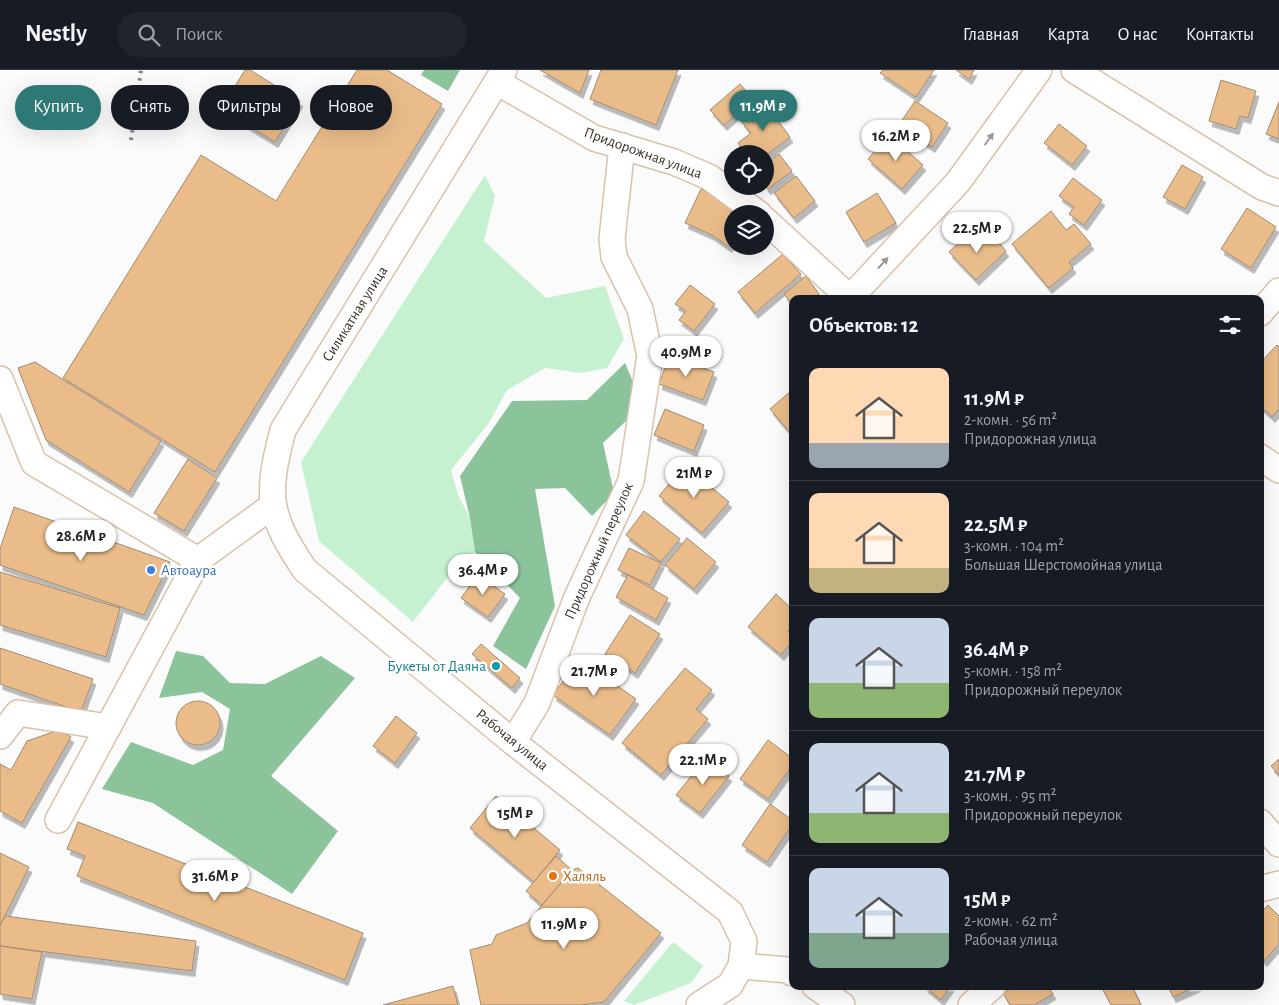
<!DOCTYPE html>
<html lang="ru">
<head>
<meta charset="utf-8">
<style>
  body { margin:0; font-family:"Alegreya Sans",sans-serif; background:#20242c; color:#f1f3f6; height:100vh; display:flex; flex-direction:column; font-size:19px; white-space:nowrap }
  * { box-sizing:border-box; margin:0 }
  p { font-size:16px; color:#9ea1a6 }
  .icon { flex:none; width:28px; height:28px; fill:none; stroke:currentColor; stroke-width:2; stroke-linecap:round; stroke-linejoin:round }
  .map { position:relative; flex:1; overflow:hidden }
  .details { position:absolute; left:789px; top:225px; width:475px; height:695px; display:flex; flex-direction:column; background:#171b24; border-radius:10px; box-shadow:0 5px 20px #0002 }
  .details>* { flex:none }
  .banner { position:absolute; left:15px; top:15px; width:475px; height:45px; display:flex; gap:10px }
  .controls { position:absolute; left:724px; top:75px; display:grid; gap:10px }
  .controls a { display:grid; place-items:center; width:50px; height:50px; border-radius:50%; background:#171b24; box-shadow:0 5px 20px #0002; font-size:25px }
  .price { position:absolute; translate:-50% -42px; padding:0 11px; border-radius:18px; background:#fff; color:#222; font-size:16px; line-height:32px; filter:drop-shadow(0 1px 2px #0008) }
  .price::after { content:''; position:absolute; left:50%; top:30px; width:15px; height:11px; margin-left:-8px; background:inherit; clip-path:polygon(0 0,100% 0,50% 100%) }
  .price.on { background:#2e7876; color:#fff }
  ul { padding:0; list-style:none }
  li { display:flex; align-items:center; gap:15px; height:125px; padding:0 20px }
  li+li { border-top:1px solid #363941 }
  li span { display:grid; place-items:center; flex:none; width:140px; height:100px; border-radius:10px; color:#555 }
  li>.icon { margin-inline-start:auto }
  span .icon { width:60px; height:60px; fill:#fffc; stroke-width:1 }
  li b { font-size:21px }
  h2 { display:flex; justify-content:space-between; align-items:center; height:60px; padding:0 20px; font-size:21px }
  .tag { padding:0 18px; border-radius:22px; background:#171b24; box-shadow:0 5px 20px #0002; font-size:18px; line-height:45px }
  .tag.on { background:#2e7876; color:#fff }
  header { display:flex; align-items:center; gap:30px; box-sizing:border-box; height:70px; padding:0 25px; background:#171b24; border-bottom:1px solid #363941 }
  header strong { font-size:24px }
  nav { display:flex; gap:28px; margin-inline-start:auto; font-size:18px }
  .search { width:350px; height:45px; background:#20242c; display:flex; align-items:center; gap:12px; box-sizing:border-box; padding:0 18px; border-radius:28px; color:#9ea1a6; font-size:19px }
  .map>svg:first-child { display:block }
  .green { fill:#c5f1d0 }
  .forest { fill:#8bc49a }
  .building { fill:#eabc8a; stroke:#a18a71; filter:url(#shadow) }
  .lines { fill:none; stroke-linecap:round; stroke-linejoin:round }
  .minor-casing { stroke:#dac2a8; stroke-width:28 }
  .minor { stroke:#fff; stroke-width:25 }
  .rail { stroke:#8b857f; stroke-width:4; stroke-dasharray:2.5 5; stroke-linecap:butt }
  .oneway { fill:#9c9792 }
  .shop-dot { fill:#3f7fe0; stroke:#fff; stroke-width:2 }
  .culture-dot { fill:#0f9aa8; stroke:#fff; stroke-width:2 }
  .food-dot { fill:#e8710a; stroke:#fff; stroke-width:2 }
  .labels { text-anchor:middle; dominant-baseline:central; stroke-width:5; stroke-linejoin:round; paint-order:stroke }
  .street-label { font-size:15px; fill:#392f25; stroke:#fff }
  .shop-label { font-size:15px; fill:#366cbe; stroke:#fff; text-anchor:start }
  .culture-label { font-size:15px; fill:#0d838f; stroke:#fff; text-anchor:end }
  .food-label { font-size:15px; fill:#c56008; stroke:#fff; text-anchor:start }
</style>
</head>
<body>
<header>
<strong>Nestly</strong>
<div class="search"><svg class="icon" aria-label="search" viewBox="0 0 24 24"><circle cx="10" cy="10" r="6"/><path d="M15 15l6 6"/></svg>Поиск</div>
<nav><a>Главная</a><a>Карта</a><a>О нас</a><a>Контакты</a></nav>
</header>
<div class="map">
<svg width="1279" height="935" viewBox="0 0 1279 935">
  <defs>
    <filter id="shadow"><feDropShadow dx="3" dy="5.5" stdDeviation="0" flood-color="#0004"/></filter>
  </defs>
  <rect width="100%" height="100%" fill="#fbfbfb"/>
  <g class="green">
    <path d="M485,105L495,126L484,171L546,228L605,216L624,269L607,298L581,303L545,298L507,320L489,353L451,400L458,425L470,448L475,482L464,486L413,552L319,471L301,392Z"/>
    <path d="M673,872L703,896L691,913L634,935L624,931Z"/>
  </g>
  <g class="forest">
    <path d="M424,0H460L448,21L421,5Z"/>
    <path d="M625,293L633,312L626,351L603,373L614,423L592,446L565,418L535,419L555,536L526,599L493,576L520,528L475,482L470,448L460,406L512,331L587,330Z"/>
    <path d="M176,581L203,586L230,613L265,614L321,586L355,608L271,706L338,761L292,824L153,733L102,719L131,672L193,695L223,680L230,639L202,622L159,628Z"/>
  </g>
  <g class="building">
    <path d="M245,0H250L300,31L275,72L221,39Z"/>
    <path d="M357,0H387L442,34L215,402L63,308L201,85L276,131Z"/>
    <path d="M540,0H589L580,23Z"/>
    <path d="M601,0H678L656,55L590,29Z"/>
    <path d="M883,0H934L916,27L880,3Z"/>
    <path d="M956,0H974L969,9Z"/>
    <path d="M1221,10L1256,21L1248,48L1240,46L1236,59L1209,51Z"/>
    <path d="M740,14L753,29L724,55L710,40Z"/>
    <path d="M915,31L948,53L932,77L899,55Z"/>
    <path d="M1279,32V69L1266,64Z"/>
    <path d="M765,33L790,67L765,86V84H745L738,73L751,63L741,51Z"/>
    <path d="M1059,54L1087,76L1072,95L1044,73Z"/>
    <path d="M889,65L923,95L902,119L868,89Z"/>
    <path d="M779,84L792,101L768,119L765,116V95Z"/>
    <path d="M1182,95L1203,107L1185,139L1163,127Z"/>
    <path d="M796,106L815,131L794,148L774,123Z"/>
    <path d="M1073,108L1102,130L1084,155L1069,144L1074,137L1059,126Z"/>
    <path d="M701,119L728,132L742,144H732V172L729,177L712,165L685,153Z"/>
    <path d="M877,123L896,153L864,172L846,142Z"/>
    <path d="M1247,138L1276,157L1251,198L1221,179Z"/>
    <path d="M1051,141L1066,160L1074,154L1091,174L1069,192L1073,198L1049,218L1012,174Z"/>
    <path d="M973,159L986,173L993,166L1006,181L976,210L949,182Z"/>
    <path d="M783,184L801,204L755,243L738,222Z"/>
    <path d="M806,206L819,224L813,229H792V234L784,224Z"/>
    <path d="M690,215L715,234L694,261L679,250L686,241L675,234Z"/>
    <path d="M1277,275L1279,277V339L1272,347L1260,336V293Z"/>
    <path d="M669,286L714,302L703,330L659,314Z"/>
    <path d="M35,292L161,371L129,422L46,370L18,298Z"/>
    <path d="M792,320V365L770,339Z"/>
    <path d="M665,339L704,355L694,381L654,365Z"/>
    <path d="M188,389L217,408L184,461L154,443Z"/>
    <path d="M685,395L729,432L702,463L659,426Z"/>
    <path d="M14,437L170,492L144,545L0,495V479Z"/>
    <path d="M644,441L680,469L661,492L626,465Z"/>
    <path d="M687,468L716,492L694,519L665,495Z"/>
    <path d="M629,478L661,493L650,515L618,500Z"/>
    <path d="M0,502L120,538L106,587L0,555Z"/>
    <path d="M478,505L505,524L488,547L461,528Z"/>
    <path d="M628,505L668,528L656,550L616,527Z"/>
    <path d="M776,524L792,539V556L788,561L792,565V572L781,585L748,557Z"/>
    <path d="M630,545L660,564L635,603L605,584Z"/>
    <path d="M481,574L520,608L512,618L472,584Z"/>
    <path d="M0,578L93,609L81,642L0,614Z"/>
    <path d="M579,589L636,629L610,665L553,625Z"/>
    <path d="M685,598L712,620L696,639L708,649L661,705L622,673Z"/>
    <circle cx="198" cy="653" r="22"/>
    <path d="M396,646L417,663L395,693L373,676Z"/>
    <path d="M59,660L71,667L22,753L0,741V694L11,700L27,671Z"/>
    <path d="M768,670L792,688V696L768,729L740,709Z"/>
    <path d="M706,688L729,706L700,743L676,725Z"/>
    <path d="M1279,689V705L1271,696Z"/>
    <path d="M496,726L560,780L534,812L470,758Z"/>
    <path d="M770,734L792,750V755L767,792L742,775Z"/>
    <path d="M78,752L363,863L345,910L77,806L85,786L67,779Z"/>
    <path d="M0,783L29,797L0,856Z"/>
    <path d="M556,786L572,800L542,835L526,821Z"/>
    <path d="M578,798L661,863L604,932L581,935H481L470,880L492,874L496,865L527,853L572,800Z"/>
    <path d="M1268,835L1279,846V874L1264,891L1260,887V844Z"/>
    <path d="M5,846L196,871L192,901L0,876V856Z"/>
    <path d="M0,876L42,882L32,929L0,924Z"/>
    <path d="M453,916L458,935H383Z"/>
    <path d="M924,916H951L941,930Z"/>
    <path d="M1015,916H1048L1053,924L1034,935H1010L1003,923Z"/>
    <path d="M1101,916H1132L1141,935H1111Z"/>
    <path d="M1168,916H1198L1173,927Z"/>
  </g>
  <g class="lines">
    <g class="minor-casing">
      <g id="minor">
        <path d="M504,0L283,360C266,425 267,444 305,500L513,672L730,842L744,871L741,896L788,900L792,903"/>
        <path d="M1074,0L1262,117L1279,123"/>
        <path d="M497,12L594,68L674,92L709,107L759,144"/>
        <path d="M765,150L851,229"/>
        <path d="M850,228L958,112L1039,0"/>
        <path d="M1260,243L1279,221"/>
        <path d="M0,309L34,393L198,490"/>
        <path d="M1260,387L1279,400"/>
        <path d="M0,666L18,643L108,657"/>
        <path d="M513,672L537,633L577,527L631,411L650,286L640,239L614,187L612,169L622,76"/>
        <path d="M58,750L198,490L272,436"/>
        <path d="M1260,752L1279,774"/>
        <path d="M1260,819L1279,814"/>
        <path d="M815,916L842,935"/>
        <path d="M699,935L730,915L741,896"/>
        <path d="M971,935L993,916"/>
      </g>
    </g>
    <use href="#minor" class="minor"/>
    <path class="rail" d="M131,70L141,0"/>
  </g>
  <defs><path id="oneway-solid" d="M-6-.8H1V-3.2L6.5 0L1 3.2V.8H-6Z" transform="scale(1.25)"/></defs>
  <g class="oneway">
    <use href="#oneway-solid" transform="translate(989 69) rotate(-54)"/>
    <use href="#oneway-solid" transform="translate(883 193) rotate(-47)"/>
  </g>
  <circle class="shop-dot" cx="151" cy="500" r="5"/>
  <circle class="culture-dot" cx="496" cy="596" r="5"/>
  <circle class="food-dot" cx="553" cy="806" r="5"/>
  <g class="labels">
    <g class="street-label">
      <text transform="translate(643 83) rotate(20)">Придорожная улица</text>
      <text transform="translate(355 244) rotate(-58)">Силикатная улица</text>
      <text transform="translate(599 481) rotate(-66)">Придорожный переулок</text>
      <text transform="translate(512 670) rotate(39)">Рабочая улица</text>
    </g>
    <g class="shop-label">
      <text x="161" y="500">Автоаура</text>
    </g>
    <g class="culture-label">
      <text x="486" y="596">Букеты от Даяна</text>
    </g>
    <g class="food-label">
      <text x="563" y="806">Халяль</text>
    </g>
  </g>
</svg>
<div class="controls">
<a><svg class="icon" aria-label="locate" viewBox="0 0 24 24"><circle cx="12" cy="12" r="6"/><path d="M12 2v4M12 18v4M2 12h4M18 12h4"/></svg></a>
<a><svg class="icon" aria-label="layers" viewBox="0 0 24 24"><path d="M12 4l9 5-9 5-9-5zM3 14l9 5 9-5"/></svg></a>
</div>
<b class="price on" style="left:763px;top:62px">11.9M ₽</b>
<b class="price" style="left:896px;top:92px">16.2M ₽</b>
<b class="price" style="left:977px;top:184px">22.5M ₽</b>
<b class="price" style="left:686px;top:308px">40.9M ₽</b>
<b class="price" style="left:694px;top:429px">21M ₽</b>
<b class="price" style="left:81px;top:492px">28.6M ₽</b>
<b class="price" style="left:483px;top:526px">36.4M ₽</b>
<b class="price" style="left:594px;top:627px">21.7M ₽</b>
<b class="price" style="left:703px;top:716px">22.1M ₽</b>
<b class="price" style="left:515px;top:769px">15M ₽</b>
<b class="price" style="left:215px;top:832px">31.6M ₽</b>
<b class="price" style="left:564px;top:880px">11.9M ₽</b>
<div class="banner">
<a class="tag on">Купить</a>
<a class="tag">Снять</a>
<a class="tag">Фильтры</a>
<a class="tag">Новое</a>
</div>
<section class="details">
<h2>Объектов: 12<svg class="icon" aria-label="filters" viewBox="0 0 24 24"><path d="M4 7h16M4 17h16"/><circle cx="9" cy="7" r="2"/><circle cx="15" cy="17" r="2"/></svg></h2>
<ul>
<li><span style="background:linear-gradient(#ffd9b3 75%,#9aa5b1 0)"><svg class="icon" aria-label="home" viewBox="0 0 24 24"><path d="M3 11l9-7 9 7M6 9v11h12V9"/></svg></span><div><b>11.9M ₽</b><p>2-комн. · 56 m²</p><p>Придорожная улица</p></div></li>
<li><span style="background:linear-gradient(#ffd9b3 75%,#c2b280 0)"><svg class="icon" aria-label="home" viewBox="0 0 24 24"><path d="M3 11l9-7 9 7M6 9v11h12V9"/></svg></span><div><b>22.5M ₽</b><p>3-комн. · 104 m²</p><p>Большая Шерстомойная улица</p></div></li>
<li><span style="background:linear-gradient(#c9d6e8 65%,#8fb573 0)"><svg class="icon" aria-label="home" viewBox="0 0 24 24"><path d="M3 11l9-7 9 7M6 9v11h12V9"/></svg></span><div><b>36.4M ₽</b><p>5-комн. · 158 m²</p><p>Придорожный переулок</p></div></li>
<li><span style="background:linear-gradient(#c9d6e8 70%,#8fb573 0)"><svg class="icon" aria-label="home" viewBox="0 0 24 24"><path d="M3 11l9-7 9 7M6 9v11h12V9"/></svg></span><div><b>21.7M ₽</b><p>3-комн. · 95 m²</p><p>Придорожный переулок</p></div></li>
<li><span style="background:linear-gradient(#c9d6e8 65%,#7fa58c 0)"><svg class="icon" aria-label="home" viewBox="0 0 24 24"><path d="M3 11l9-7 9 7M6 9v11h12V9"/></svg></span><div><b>15M ₽</b><p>2-комн. · 62 m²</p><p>Рабочая улица</p></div></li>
</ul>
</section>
</div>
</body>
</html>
